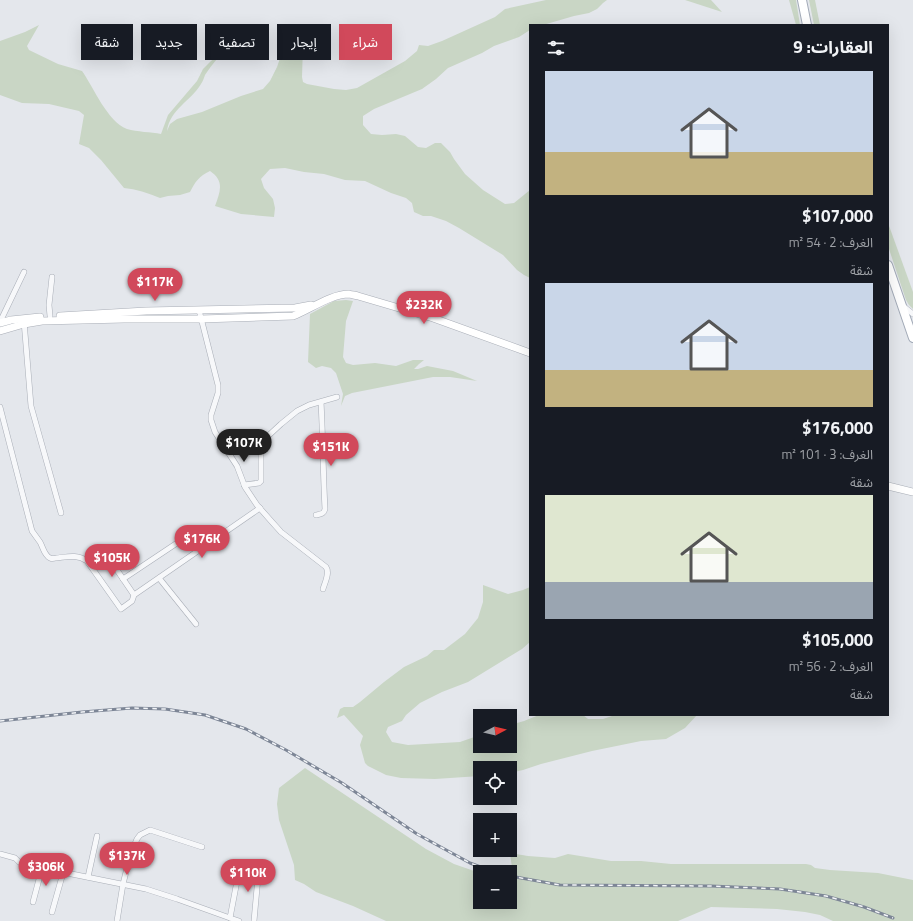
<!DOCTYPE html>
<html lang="ar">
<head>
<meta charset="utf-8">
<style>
  body { margin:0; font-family:"Titillium Web","Noto Sans Arabic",sans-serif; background:#242831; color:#f1f3f6; direction:rtl; height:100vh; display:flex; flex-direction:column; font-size:15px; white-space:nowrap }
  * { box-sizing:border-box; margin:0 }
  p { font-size:13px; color:#9ea1a6 }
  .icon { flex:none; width:22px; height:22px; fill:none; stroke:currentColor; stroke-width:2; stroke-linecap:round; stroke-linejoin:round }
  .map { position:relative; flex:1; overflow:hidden; direction:ltr }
  .details { position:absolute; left:529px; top:24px; width:360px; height:692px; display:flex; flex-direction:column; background:#171b24; border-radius:0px; box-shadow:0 4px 16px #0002; direction:rtl }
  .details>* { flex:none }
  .guide { position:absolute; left:12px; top:24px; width:380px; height:36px; direction:rtl; display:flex; gap:8px }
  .needle { width:26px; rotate:83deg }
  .tools { position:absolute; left:473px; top:709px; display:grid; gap:8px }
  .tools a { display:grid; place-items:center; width:44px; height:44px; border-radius:0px; background:#171b24; box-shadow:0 4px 16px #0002; font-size:20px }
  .price { position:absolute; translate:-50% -34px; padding:0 9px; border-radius:14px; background:#d1495b; color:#fff; font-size:13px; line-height:26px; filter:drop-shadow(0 1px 2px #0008) }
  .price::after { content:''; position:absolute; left:50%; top:24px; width:12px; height:9px; margin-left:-6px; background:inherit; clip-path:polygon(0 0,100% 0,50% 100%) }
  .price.on { background:#222; color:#fff }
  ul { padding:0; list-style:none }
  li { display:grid; align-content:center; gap:8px; height:212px; padding:0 16px }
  li span { display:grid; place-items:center; height:124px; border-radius:0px; color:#555 }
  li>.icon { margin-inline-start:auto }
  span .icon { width:72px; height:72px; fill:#fffc; stroke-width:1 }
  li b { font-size:17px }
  h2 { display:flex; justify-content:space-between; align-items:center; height:48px; padding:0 16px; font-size:17px }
  .pill { padding:0 14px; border-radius:0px; background:#171b24; box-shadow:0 4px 16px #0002; font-size:14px; line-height:36px }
  .pill.on { background:#d1495b; color:#fff }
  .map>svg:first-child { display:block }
  .green { fill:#c9d6c5 }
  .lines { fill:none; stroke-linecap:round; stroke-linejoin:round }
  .street-casing { stroke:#a9aeb7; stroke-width:6 }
  .secondary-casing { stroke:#a9aeb7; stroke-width:8 }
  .primary-casing { stroke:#a3abb8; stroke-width:10 }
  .street { stroke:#f7f8fa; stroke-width:5 }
  .secondary { stroke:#fff; stroke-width:7 }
  .primary { stroke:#fff; stroke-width:8 }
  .rail-casing { stroke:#7d8696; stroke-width:3 }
  .rail { stroke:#f4f6f9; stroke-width:1.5; stroke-dasharray:4.5; stroke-linecap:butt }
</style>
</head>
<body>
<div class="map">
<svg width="913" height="921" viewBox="0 0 913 921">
  <rect width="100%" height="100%" fill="#e4e7ec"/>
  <g class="green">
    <path d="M546,0H607L603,3L597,9L589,13L574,16L543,25H530V30L519,37L494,46L482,53L448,68L436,79L422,89L374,109L363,116V125L371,134L382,135L396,134L405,136L418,147L426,148L435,143H441L450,152L454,159L465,174L483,190L505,204L514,203L530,190V278L524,275L517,270L503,255L459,228L446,221L431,216H423L414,212L412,203L406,198L391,193L365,181L345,180L324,174L304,172L285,168L270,169L261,179L264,188L273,199L275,208L274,217L241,214L215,206C220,192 225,181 210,171C199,176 195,182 190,192L180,195L168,196L160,198C148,193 136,189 124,188L101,160L89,148L79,144L84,115L79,111L49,104L22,103L0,95V41L25,32L39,25L27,46L29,50L58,64L82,71C94,88 107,121 127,129C137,132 151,132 161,134L168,115L197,81L203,69L211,61L222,53C216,60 210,67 205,75C204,78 203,81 201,84C191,101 170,109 167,131L170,124L177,119L202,112L241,96L263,89L270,81L277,67L285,44L293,36L299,35L303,46L302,77L303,82L307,84L334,89L346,90L357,88L405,61L417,51L419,45L428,46L442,41L495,17L505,9Z"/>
    <path d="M685,0H711L722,12Z"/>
    <path d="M789,0H796L800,25H796Z"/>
    <path d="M809,0H815L820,25H814Z"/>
    <path d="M888,223L913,292V309L909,305L906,300L888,246Z"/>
    <path d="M346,300L353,301L346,321L343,357L346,363L353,365L375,363L396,366L413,360H424L419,364L414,369H418L427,366L453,371L477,381L450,377H433L352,393L345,396L341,406L343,394L336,373L331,368L322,366L316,368L308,362L310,314L334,301Z"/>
    <path d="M483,585L508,594L523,590L530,587V642L522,649L468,682L442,692L420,703L406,715L402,721L388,727L386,732L392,742L408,745L460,742L480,735V746H510V725L524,721L539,715H583L588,719H603L615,715H697L685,728L666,739L641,741L592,751L541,764L523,770L510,773V768H480V776L435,779L401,778L386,775L368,766L365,763L360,745L363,736L344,715L337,718L340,709L344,707H353L360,702L384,682L404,667L427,656L434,650H444L465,634L478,618L483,602Z"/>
    <path d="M305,768L426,849L454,864L480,873V902H510V882L514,883L510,853L528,856L555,858L568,854L611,861H641L671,864H806L811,865L815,868L830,870L878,873L913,880V921H833L820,915L805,912L777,909L711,907L678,921H386L353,906L316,892L304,884L295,880L294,865L279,820L277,804L279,788Z"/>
  </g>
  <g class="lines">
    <g class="street-casing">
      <g id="street">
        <path d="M903,306L913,314"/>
        <path d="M199,310L218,385V393L211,415V420L215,432L237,466L245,487L257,505L272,522L281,532L326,567C330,573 325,582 323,589"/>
        <path d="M50,316L49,305L52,277"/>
        <path d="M24,321L31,406L61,513"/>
        <path d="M0,322L24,272"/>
        <path d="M0,407L32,531C35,535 37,538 40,542C43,547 44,555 50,558C52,559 53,559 56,558C67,557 77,554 87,561L121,609L132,601L134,595L260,508"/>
        <path d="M244,485L259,483L261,481V450L264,441L268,436L281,424L297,411L309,405L337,397"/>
        <path d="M316,515C321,514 324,514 325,509C323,473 323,438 321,402"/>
        <path d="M104,551L134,595"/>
        <path d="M159,578L196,624"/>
        <path d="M123,579L195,531L206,545"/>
        <path d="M0,854L15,858L19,862L42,868L146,889L177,899L230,918L237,881"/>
        <path d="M88,877L97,836"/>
        <path d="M33,902L42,868"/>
        <path d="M52,912L63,873"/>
        <path d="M230,918L239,921"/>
        <path d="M117,921L123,884L127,868L132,851L137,839L140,835L150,830L202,847"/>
        <path d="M254,921L259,866"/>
      </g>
    </g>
    <g class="secondary-casing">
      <g id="secondary">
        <path d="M60,316L146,311L295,308L311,305"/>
        <path d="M0,323L11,320L40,317"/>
        <path d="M0,331L24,324L42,321L124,319H201L293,316C309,310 331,294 349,294C352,295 355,295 358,296L433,318L530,353"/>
        <path d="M888,486L913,492"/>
      </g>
    </g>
    <g class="primary-casing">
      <g id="primary">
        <path d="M802,0L807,25"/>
        <path d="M888,265L913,338"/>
      </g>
    </g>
    <use href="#street" class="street"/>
    <use href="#secondary" class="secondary"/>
    <use href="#primary" class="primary"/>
    <g class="rail-casing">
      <g id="rail">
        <path d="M0,721L82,712L132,708L165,709L205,715L246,729L286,750L342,783L417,834L470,863L494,872"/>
        <path d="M510,876L560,885L711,886L780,889L826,896L864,907L893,918"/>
      </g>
    </g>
    <use href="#rail" class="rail"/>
  </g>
</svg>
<div class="tools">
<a><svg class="needle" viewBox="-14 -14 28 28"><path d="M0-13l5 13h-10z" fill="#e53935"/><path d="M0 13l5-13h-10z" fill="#9ea1a6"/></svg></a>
<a><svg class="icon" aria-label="locate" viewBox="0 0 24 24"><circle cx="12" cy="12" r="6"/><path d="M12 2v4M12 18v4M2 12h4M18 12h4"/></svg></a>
<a>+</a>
<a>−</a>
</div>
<b class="price" style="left:155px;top:302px">$117K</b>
<b class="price" style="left:424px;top:325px">$232K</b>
<b class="price on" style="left:244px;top:463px">$107K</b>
<b class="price" style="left:331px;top:467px">$151K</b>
<b class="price" style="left:202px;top:559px">$176K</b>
<b class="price" style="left:112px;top:578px">$105K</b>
<b class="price" style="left:127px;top:876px">$137K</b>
<b class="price" style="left:46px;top:887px">$306K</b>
<b class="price" style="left:248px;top:893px">$110K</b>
<div class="guide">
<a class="pill on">شراء</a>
<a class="pill">إيجار</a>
<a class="pill">تصفية</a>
<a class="pill">جديد</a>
<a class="pill">شقة</a>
</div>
<section class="details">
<h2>العقارات: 9<svg class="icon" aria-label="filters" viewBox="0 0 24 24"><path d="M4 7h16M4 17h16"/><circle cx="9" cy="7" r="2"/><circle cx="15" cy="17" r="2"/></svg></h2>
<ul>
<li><span style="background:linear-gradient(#c9d6e8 65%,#c2b280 0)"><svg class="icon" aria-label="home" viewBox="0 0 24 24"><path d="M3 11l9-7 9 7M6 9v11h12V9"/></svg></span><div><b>$107,000</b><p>الغرف: 2 · 54 m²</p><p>شقة</p></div></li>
<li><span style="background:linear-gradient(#c9d6e8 70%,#c2b280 0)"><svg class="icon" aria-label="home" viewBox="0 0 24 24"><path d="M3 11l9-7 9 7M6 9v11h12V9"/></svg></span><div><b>$176,000</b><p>الغرف: 3 · 101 m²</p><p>شقة</p></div></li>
<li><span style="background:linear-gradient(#dfe7d0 70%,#9aa5b1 0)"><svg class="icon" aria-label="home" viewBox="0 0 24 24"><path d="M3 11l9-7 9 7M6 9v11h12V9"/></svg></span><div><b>$105,000</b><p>الغرف: 2 · 56 m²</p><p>شقة</p></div></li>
</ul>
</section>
</div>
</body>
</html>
